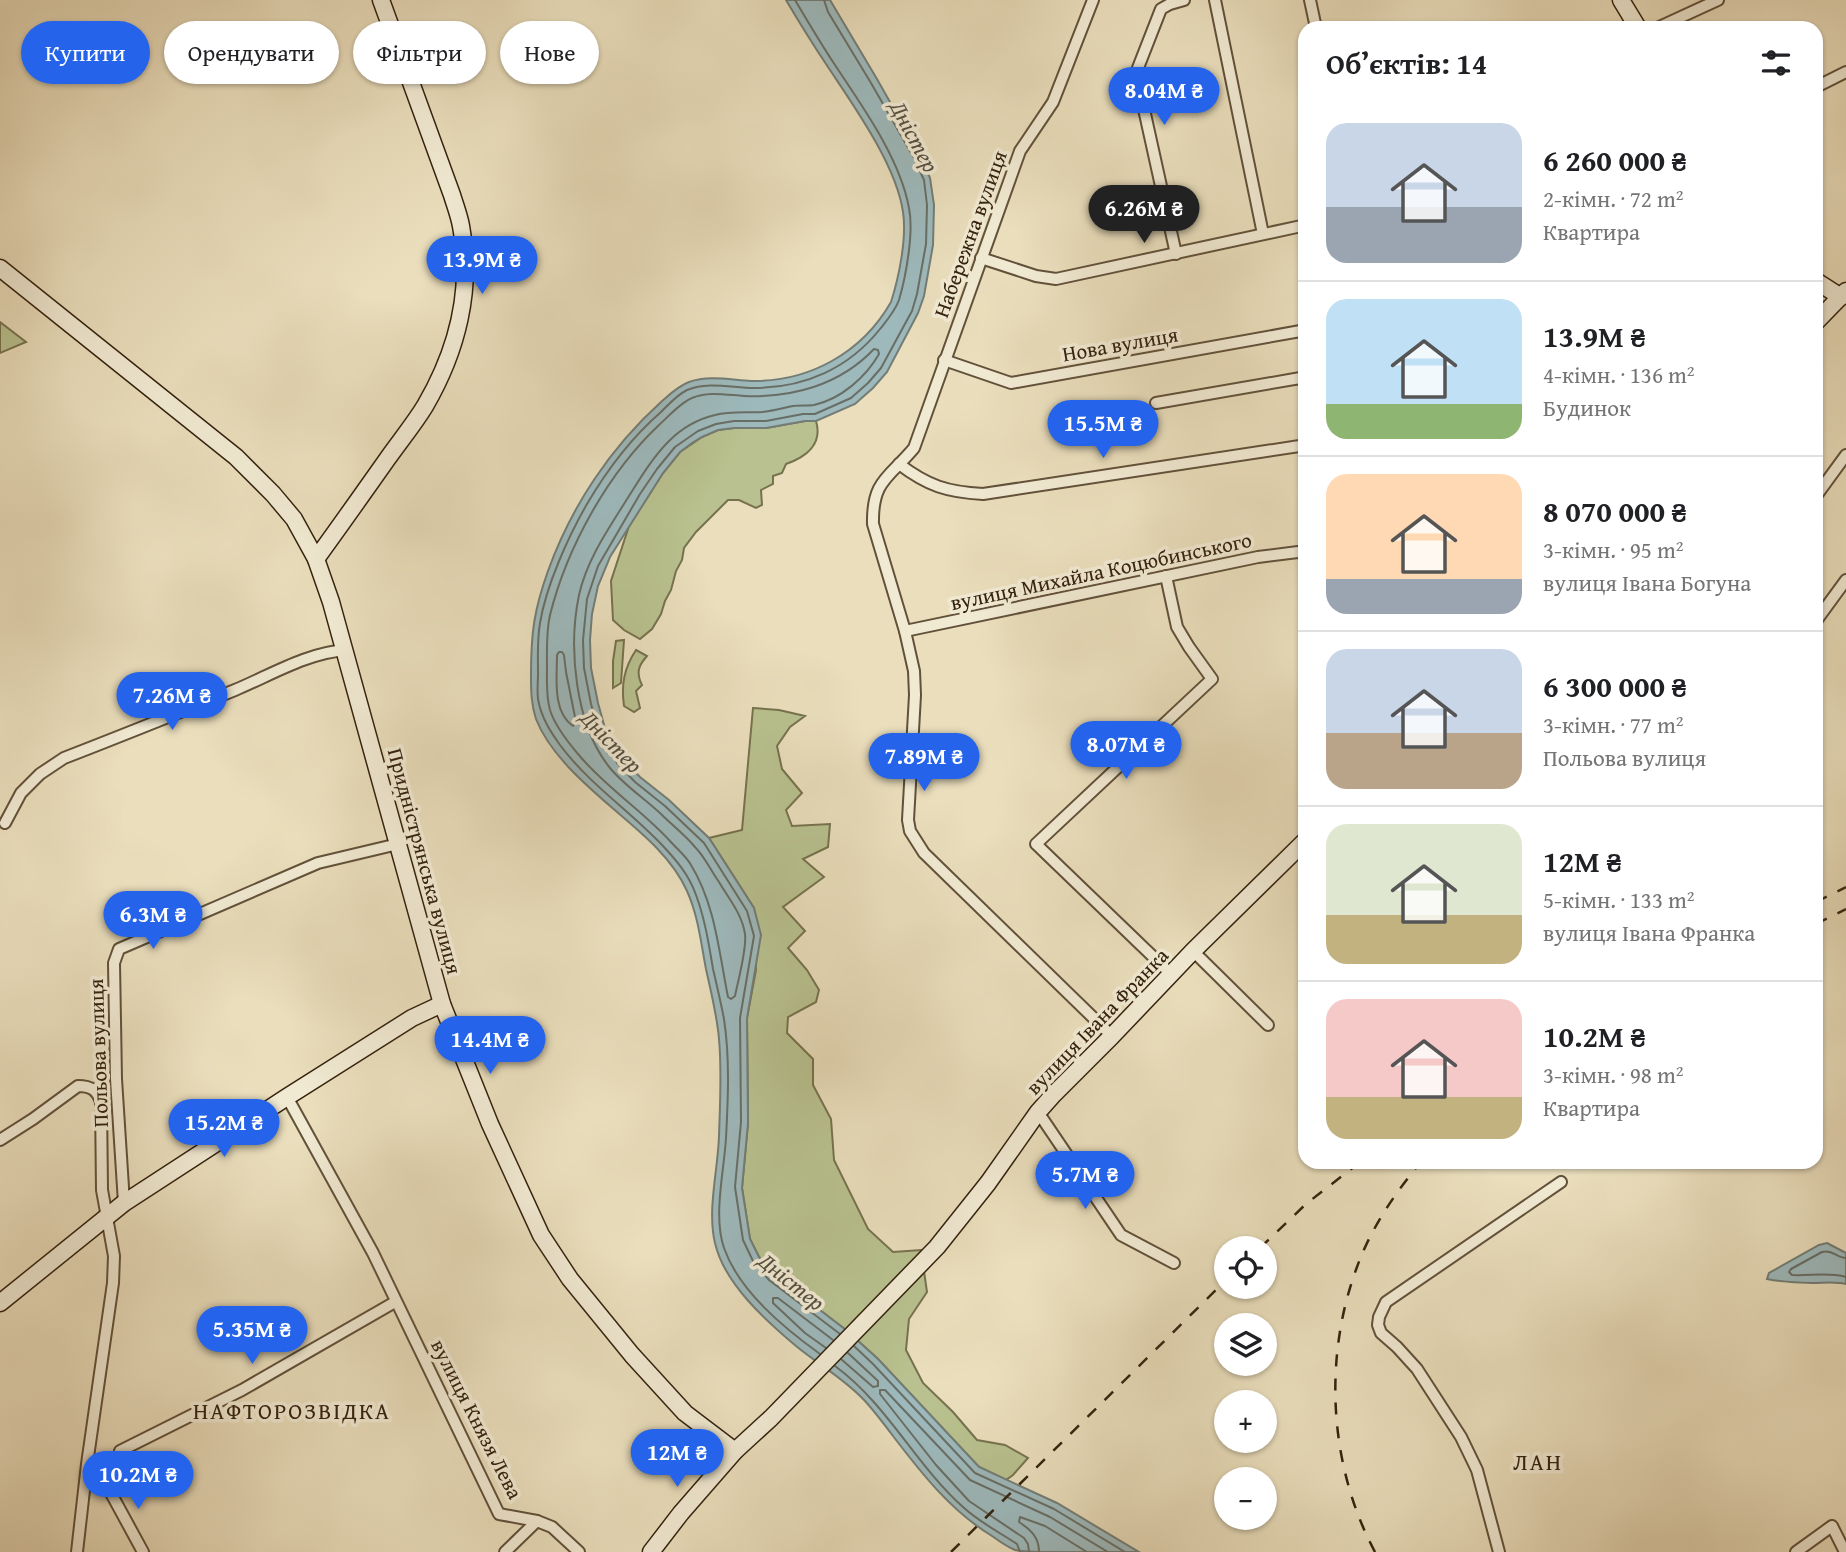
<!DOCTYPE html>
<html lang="uk">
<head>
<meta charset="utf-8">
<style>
  body { margin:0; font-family:"Gentium Book Plus",serif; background:#f2f2f2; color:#202124; height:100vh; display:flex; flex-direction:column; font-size:26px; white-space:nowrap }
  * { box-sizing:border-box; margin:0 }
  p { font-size:23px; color:#757577 }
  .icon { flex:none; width:38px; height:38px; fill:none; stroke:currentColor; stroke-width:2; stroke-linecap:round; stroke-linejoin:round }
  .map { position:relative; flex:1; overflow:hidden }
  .details { position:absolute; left:1298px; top:21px; width:525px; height:1148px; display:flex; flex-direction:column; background:#fff; border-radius:21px; box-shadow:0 2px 5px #0004 }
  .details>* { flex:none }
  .guide { position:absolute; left:21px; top:21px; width:665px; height:63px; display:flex; gap:14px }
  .buttons { position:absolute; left:1214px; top:1236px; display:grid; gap:14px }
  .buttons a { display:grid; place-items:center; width:63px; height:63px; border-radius:50%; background:#fff; box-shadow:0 2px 5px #0004; font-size:35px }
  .price { position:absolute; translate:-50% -60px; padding:0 16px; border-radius:24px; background:#2563eb; color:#fff; font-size:23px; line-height:46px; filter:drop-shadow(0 2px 4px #0008) }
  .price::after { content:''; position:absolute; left:50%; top:42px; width:21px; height:16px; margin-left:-10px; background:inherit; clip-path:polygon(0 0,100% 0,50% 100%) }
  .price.selected { background:#222; color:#fff }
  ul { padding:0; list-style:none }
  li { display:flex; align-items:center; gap:21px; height:175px; padding:0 28px }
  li+li { border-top:2px solid #e0e0e0 }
  li span { display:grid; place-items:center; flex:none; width:196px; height:140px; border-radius:21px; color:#555 }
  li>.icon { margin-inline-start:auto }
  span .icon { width:84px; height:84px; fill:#fffc; stroke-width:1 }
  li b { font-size:30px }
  h2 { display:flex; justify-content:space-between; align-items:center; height:84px; padding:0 28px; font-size:30px }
  .pill { padding:0 24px; border-radius:32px; background:#fff; box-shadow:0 2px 5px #0004; font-size:24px; line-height:63px }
  .pill.selected { background:#2563eb; color:#fff }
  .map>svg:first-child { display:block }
  .green { fill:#b8c18f; stroke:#76724e; stroke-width:2 }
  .water { fill:#9db9bc; stroke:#737d76; stroke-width:2 }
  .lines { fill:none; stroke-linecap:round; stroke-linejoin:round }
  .shore { stroke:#686e65; stroke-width:2 }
  .street-casing { stroke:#62513a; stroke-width:14 }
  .secondary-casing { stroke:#34220e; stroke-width:19 }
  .street { stroke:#f1ead3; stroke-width:10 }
  .secondary { stroke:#f1ead3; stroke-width:16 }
  .rail { stroke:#34220e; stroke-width:2.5; stroke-dasharray:12 12; stroke-linecap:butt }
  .labels { text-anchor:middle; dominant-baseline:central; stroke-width:7; stroke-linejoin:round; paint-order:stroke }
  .street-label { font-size:21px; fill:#34220e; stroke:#f1ead3 }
  .water-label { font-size:23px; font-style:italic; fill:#544f42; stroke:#f1ead3 }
  .neighbourhood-label { font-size:23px; letter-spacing:2px; fill:#34220e; stroke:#f1ead3 }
</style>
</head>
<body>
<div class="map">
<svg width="1846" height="1552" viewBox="0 0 1846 1552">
  <rect width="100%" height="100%" fill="#eadebc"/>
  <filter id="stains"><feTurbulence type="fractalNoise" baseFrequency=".00286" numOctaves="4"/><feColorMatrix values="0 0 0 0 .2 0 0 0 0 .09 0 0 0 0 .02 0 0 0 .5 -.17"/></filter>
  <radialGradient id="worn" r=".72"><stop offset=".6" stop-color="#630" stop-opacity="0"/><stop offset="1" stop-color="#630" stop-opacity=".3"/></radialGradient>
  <g class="green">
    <path d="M0,322L26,342L0,353Z"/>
    <path d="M805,421H816C823,444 806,457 786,464L782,473L773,476V484L761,490L762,505L756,508L739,500H728L696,532L684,548L682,560L676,571L671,590L665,601L661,614L652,629L640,639L624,630L613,620L611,581L629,526L663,473L680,452L702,437L718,430L734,428H766Z"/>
    <path d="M624,640L621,683L613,688V661L616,641Z"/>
    <path d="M636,650L647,656C638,666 636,673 642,685L636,691L640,708L634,712L624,706C621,685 624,668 636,650Z"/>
    <path d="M753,708L779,710L805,716L790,727L777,746L782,769L802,793L786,810L792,826L830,824L828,847L803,859L824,877L783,907L805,931L788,948L807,970L819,990L816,1002L788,1017L787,1033L813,1059V1085L831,1119L834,1160L868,1229L893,1252L921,1250L927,1292L909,1319L906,1350L923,1383L953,1412L977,1440L1005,1445L1028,1458L1013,1475L1006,1480L979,1467L878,1359L846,1330L774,1275L759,1257L750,1239L742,1188L748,1123L747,1018L756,970L754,908L709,838L742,830Z"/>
  </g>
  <g class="water">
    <path d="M786,0H830L877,79L920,155L930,178L934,205L933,245L924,296L918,313L887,372L873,388L855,404L816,421H805L766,428H734L718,430L702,437L692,443L680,452L663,473L610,557L598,586L592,614L590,640L591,668L598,703L606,732L622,758L640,777L669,800L709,838L754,908L761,935L747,1018L748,1123L742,1188L750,1239L759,1257L774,1275L846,1330L878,1359L979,1467L1057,1503L1139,1552C1109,1552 1080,1552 1050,1552C1039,1552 1025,1552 1015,1550C1007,1547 999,1541 992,1536C951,1511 922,1474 893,1436C884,1424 875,1412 865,1401C845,1379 819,1365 796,1346C765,1320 724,1283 715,1243C707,1210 718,1170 719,1136C720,1104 722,1071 719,1039C717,1015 711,992 706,969C701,943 698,915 687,891C673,859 643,834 617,812C588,787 550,755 536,719C531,704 531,690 531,675C531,633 534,610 548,571C571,507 610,448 661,402C669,395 678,386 689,382C709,375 731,380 751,381C809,382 862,353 891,302C899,277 907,238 903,212C896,164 853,105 826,64C812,43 799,22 786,0Z"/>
    <path d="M1827,1243L1846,1253V1284C1834,1281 1824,1283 1812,1283C1797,1283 1782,1282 1767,1279L1769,1273L1819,1245Z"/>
  </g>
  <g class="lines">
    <g class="shore">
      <path d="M795,0C808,22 821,44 835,65C862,106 900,158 909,208C914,232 906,276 899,300C895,311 888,319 880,329C849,368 805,388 754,388C733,388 708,381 687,390C677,395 669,404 661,412C631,438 607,470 587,504C568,537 546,586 540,623C537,640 538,657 538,674C538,682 537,691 538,699C541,717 550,731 560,745C589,784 630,811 663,846C677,861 689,875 696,895C705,919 709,945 713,969C717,986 721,1003 724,1019C730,1058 728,1100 726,1138C724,1172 713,1216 724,1248C739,1291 784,1328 820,1354"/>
      <path d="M824,0L828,12L871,83L914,158L924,180L927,205L926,244L917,294L912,311L881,368L868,383L851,398L815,414H803L766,421H734L716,424L698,431L675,447L657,469L640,494L598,566L587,599L583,640L584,668L591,704L600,735L608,749L617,763L635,782L665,806L704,843L747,911L754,936L740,1018L741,1122L735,1187L743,1240L753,1261L769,1280L840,1334"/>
      <path d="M874,349L878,350L879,354C866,377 841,399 814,405C808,406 800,405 793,406C783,408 773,411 762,412C746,413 730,411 715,415C698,419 681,429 669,441C653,457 641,477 629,496C609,528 587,559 579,595C568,648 575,725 610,768C625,786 644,798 661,814C672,825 685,835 695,847C705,857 711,871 719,882C729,899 742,914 745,934C747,949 738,981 735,996L731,999L728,997C719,952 715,904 691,865C686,856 677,849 670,841C642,810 605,787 578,754C567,741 555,726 550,710C546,696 547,682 547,668C547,650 546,632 550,615C567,547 608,473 659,425C669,416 680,403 692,398C708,391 727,395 744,396C792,398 840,385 874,349Z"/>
      <path d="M559,652H562L564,655L566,672L576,722L573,726C552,712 557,677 557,655Z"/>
      <path d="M1846,1258C1837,1258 1832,1249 1822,1252L1791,1269L1789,1272L1792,1275C1810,1276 1829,1272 1846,1277"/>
      <path d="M854,1346L873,1364L975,1473L1054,1509L1125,1552"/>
      <path d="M826,1348L805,1333L773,1303V1298H778L833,1340"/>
      <path d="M841,1359L873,1387L878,1386V1381L848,1353"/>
      <path d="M835,1366C887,1404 915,1464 963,1507C979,1522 999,1532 1017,1544L1020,1552"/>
      <path d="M1029,1552L1028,1544L1024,1538L969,1501L936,1465L880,1394V1390H885L970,1480L1050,1517L1108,1552"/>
      <path d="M1039,1552C1039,1537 1031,1530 1019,1522L1020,1517L1045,1526L1087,1552"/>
    </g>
    <g class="street-casing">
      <g id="street">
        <path d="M1093,0L1053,102L1020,151L914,448C889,478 872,480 873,524L905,631L914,671L915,695L908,820L910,831L924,853L1112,1036"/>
        <path d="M1215,0L1263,234"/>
        <path d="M1310,0L1316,28"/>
        <path d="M1657,28L1718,0"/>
        <path d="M1816,87L1846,72"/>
        <path d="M1176,254L1136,73L1161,9L1170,4L1184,0"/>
        <path d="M981,258L1036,276L1056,279L1306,225"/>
        <path d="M944,360L1011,383L1306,330"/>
        <path d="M1156,403L1306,377"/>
        <path d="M899,464C928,486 947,492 983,494L1306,445"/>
        <path d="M1816,496L1846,455"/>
        <path d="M1166,576L1177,627L1189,647L1212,679L1036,844L1171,974"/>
        <path d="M1816,621L1846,580"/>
        <path d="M905,631L1258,557L1306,551"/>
        <path d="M5,823L21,793L40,774L64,758C121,736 178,713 235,690C271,675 306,653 346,650"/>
        <path d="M1193,951L1268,1025"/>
        <path d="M287,1097L373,1253L499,1514L537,1521L552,1527L579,1552"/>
        <path d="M1038,1112L1121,1235L1174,1263"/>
        <path d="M0,1140L33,1119L78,1086C91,1086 97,1090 101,1102L102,1190L114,1256L113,1283L87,1464L77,1552"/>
        <path d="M124,1203L116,1079L114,963L119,949L318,863L398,844"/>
        <path d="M120,1451L242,1390L395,1302"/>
        <path d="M106,1484L143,1552"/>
        <path d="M505,1552L537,1521"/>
        <path d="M1499,1552L1477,1470L1461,1437L1417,1369L1397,1347L1381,1333L1378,1325L1379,1317L1386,1302L1561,1182"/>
        <path d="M1796,1552L1832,1526L1845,1552"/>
      </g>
    </g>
    <g class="secondary-casing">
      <g id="secondary">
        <path d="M1621,0L1638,28"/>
        <path d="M0,268L236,457L273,494L294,519L316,559L331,602L442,1004L490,1124L541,1235L570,1279L632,1355L685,1413L735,1451"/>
        <path d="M1816,281L1841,297"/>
        <path d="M1816,322L1846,291"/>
        <path d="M316,559C340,526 364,492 388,458C400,441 414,424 425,406C457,351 473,289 461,226C459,215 455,205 452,195L381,0"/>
        <path d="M0,1303L124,1203L287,1097L412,1018L442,1004"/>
        <path d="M651,1552L681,1513L735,1451L771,1418L937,1247L988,1183L1038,1112L1054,1094L1112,1036L1193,951L1306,840"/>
      </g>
    </g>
    <use href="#street" class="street"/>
    <use href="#secondary" class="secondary"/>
    <g class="rail">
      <path d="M1816,902L1846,887"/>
      <path d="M1816,924L1846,909"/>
      <path d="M1260,1248L1306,1204L1360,1162"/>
      <path d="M951,1552L1227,1279"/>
      <path d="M1375,1552C1329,1466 1323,1358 1357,1267C1371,1228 1395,1193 1421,1162"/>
    </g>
  </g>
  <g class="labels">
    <g class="street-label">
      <text transform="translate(970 234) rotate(-70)">Набережна вулиця</text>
      <text transform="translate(1120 344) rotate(-10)">Нова вулиця</text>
      <text transform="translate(1101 571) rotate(-12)">вулиця Михайла Коцюбинського</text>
      <text transform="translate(425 861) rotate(75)">Придністрянська вулиця</text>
      <text transform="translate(1097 1021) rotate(-46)">вулиця Івана Франка</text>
      <text transform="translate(98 1053) rotate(-92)">Польова вулиця</text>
      <text transform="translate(477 1419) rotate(63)">вулиця Князя Лева</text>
    </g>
    <g class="water-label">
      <text transform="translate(915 136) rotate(62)">Дністер</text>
      <text transform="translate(612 741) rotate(46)">Дністер</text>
      <text transform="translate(792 1281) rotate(39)">Дністер</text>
    </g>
    <g class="neighbourhood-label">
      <text x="292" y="1410">НАФТОРОЗВІДКА</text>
      <text x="1538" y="1461">ЛАН</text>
    </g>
  </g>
  <rect width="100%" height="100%" filter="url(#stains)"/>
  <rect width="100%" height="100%" fill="url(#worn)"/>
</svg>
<div class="buttons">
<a><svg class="icon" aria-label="locate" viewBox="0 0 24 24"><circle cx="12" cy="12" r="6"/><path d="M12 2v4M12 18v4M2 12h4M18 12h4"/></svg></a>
<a><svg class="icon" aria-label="layers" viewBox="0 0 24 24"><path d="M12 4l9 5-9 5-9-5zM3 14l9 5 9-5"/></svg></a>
<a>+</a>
<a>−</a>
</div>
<b class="price" style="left:1164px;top:127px">8.04M ₴</b>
<b class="price selected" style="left:1144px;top:245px">6.26M ₴</b>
<b class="price" style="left:482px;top:296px">13.9M ₴</b>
<b class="price" style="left:1103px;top:460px">15.5M ₴</b>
<b class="price" style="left:172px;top:732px">7.26M ₴</b>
<b class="price" style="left:1126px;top:781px">8.07M ₴</b>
<b class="price" style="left:924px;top:793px">7.89M ₴</b>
<b class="price" style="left:153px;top:951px">6.3M ₴</b>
<b class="price" style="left:490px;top:1076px">14.4M ₴</b>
<b class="price" style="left:224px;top:1159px">15.2M ₴</b>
<b class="price" style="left:1085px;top:1211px">5.7M ₴</b>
<b class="price" style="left:252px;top:1366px">5.35M ₴</b>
<b class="price" style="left:677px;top:1489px">12M ₴</b>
<b class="price" style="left:138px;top:1511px">10.2M ₴</b>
<div class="guide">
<a class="pill selected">Купити</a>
<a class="pill">Орендувати</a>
<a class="pill">Фільтри</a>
<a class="pill">Нове</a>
</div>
<section class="details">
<h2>Об’єктів: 14<svg class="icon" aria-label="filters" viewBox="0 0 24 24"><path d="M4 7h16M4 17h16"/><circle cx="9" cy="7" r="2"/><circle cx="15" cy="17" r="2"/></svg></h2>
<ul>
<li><span style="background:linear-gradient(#c9d6e8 60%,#9aa5b1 0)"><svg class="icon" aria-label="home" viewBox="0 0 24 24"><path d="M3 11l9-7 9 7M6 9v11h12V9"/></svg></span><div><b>6 260 000 ₴</b><p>2-кімн. · 72 m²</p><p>Квартира</p></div></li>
<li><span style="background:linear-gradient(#bfe0f5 75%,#8fb573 0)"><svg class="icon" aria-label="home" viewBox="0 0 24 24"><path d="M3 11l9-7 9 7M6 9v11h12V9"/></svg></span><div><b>13.9M ₴</b><p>4-кімн. · 136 m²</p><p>Будинок</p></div></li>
<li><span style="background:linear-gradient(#ffd9b3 75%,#9aa5b1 0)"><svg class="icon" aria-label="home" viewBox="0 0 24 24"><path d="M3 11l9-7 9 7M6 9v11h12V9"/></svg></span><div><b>8 070 000 ₴</b><p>3-кімн. · 95 m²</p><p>вулиця Івана Богуна</p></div></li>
<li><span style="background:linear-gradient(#c9d6e8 60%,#b9a48a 0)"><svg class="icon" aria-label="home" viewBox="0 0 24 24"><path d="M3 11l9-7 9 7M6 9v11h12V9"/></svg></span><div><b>6 300 000 ₴</b><p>3-кімн. · 77 m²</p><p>Польова вулиця</p></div></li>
<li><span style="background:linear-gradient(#dfe7d0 65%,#c2b280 0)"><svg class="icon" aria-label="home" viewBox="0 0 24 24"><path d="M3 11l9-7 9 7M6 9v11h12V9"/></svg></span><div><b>12M ₴</b><p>5-кімн. · 133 m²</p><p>вулиця Івана Франка</p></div></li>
<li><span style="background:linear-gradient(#f6c9c9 70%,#c2b280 0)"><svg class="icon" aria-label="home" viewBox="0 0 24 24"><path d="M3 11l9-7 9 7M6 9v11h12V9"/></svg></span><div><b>10.2M ₴</b><p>3-кімн. · 98 m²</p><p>Квартира</p></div></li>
</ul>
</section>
</div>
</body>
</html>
